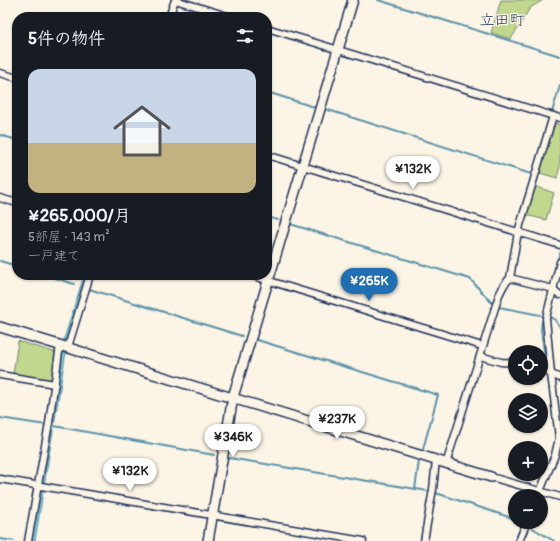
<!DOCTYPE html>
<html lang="ja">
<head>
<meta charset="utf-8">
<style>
  body { margin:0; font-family:Pangolin,"Klee One",sans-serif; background:#20242c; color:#f1f3f6; height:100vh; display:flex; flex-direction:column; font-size:15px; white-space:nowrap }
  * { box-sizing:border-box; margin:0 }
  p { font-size:13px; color:#9ea1a6 }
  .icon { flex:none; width:22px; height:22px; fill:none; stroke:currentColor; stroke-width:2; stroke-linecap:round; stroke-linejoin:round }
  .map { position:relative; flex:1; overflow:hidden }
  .details { position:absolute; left:12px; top:12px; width:260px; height:268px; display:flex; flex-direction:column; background:#171b24; border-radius:16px; box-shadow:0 1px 3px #0004 }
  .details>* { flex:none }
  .tools { position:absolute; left:508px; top:345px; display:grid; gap:8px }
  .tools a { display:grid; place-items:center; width:40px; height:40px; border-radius:50%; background:#171b24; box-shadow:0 1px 3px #0004; font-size:20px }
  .price { position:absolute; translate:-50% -34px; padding:0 9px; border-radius:14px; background:#fff; color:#222; font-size:13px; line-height:26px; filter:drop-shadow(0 1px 2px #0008) }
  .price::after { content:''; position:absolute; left:50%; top:24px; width:12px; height:9px; margin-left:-6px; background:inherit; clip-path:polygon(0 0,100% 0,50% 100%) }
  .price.on { background:#1f6fb2; color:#fff }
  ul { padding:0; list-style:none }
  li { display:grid; align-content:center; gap:8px; height:212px; padding:0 16px }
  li+li { border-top:1px solid #363941 }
  li span { display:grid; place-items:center; height:124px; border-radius:12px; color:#555 }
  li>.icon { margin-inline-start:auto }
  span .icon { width:72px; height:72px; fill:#fffc; stroke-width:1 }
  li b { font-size:17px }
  h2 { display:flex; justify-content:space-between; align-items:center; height:48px; padding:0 16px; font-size:17px }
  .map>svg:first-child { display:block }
  .green { fill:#c0d78d; stroke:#6e8376 }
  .water { fill:#83d3df; stroke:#5991ab }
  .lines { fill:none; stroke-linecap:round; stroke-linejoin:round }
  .stream { stroke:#5991ab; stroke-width:2 }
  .street-casing { stroke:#1b2f5e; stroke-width:9 }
  .secondary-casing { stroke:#1b2f5e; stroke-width:12 }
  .street { stroke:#fcf5e5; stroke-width:6 }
  .secondary { stroke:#fcf5e5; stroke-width:9 }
  .labels { text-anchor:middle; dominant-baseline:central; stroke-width:3; stroke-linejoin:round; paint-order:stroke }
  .quarter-label { font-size:15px; fill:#1b2f5e; stroke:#fcf5e5 }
</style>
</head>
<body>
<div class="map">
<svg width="560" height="541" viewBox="0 0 560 541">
  <rect width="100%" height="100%" fill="#fcf5e5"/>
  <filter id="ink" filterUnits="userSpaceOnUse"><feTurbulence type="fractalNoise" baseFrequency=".025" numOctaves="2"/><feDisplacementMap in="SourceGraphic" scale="8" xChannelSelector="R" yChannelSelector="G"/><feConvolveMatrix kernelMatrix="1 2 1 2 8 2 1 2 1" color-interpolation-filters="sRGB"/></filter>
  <g filter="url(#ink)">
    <g class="green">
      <path d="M501,0H543L530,8L511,39L491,33Z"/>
      <path d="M555,123L560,125V167L557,178L540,173Z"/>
      <path d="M535,186L554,193L546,220L526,215Z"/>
      <path d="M18,341L57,353L53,381L13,374Z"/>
    </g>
    <g class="water">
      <path d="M84,275H86L65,342H63Z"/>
      <path d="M63,352H66L35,541H31Z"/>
    </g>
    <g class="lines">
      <g class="stream">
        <path d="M378,0L560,56"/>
        <path d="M267,92L314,107"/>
        <path d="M325,109L531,174"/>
        <path d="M552,112L560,86"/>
        <path d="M0,135L17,140"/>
        <path d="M267,217L278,220"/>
        <path d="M290,224L470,279L493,304"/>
        <path d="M0,261L17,266"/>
        <path d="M557,261L560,252"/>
        <path d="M46,275L74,284"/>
        <path d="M89,289L242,336"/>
        <path d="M499,307L540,315"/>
        <path d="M550,317L555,320L560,327"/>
        <path d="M542,321L541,329L546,366"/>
        <path d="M257,340L438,395L423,449"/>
        <path d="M548,376L553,413"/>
        <path d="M0,418L46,425"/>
        <path d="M54,426L214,455"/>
        <path d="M229,458L428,491"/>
        <path d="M415,489L419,461"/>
        <path d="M436,493L515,519"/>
        <path d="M529,526L554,541"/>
        <path d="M0,539L14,541"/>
        <path d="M515,541L523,522"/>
      </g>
      <g class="street-casing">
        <g id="street">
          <path d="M175,0L231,17"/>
          <path d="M169,17L175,0"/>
          <path d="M267,28L560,118"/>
          <path d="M0,73L17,78"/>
          <path d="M267,155L560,245"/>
          <path d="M0,198L17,203"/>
          <path d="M250,275L482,346"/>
          <path d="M510,278L553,289L560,295"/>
          <path d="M68,347L90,275"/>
          <path d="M480,356L501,362L515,363"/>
          <path d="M541,369L560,378"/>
          <path d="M0,375L55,384"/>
          <path d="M446,464L499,295L504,285L510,278L518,232L553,116"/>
          <path d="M491,477L560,497"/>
          <path d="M0,479L363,541"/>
          <path d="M538,496L555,455L559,438L551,374L546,318L560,262"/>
          <path d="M28,541L49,423L60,345"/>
          <path d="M424,541L433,489L436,460"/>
          <path d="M519,541L527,522"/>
        </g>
      </g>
      <g class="secondary-casing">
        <g id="secondary">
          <path d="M0,327L491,477"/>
          <path d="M208,541L233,397L353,0"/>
        </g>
      </g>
      <use href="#street" class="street"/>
      <use href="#secondary" class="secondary"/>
    </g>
  </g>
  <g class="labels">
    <g class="quarter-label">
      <text x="502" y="20">立田町</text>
    </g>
  </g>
</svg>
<div class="tools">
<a><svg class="icon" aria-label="locate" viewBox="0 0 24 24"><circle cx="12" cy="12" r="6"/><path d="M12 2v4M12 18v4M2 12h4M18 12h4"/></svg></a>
<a><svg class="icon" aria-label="layers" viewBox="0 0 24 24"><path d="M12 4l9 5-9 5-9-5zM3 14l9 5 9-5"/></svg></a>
<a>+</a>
<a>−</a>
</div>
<b class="price" style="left:413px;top:190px">¥132K</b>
<b class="price on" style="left:369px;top:302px">¥265K</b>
<b class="price" style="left:337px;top:440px">¥237K</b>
<b class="price" style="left:233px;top:458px">¥346K</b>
<b class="price" style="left:130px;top:492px">¥132K</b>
<section class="details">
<h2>5件の物件<svg class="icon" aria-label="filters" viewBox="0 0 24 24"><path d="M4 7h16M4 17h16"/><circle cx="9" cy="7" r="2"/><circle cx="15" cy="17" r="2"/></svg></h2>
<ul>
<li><span style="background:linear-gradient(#c9d6e8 60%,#c2b280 0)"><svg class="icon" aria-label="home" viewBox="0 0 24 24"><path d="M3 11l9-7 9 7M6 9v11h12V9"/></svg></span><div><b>¥265,000/月</b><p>5部屋 · 143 m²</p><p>一戸建て</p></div></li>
</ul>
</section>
</div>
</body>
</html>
